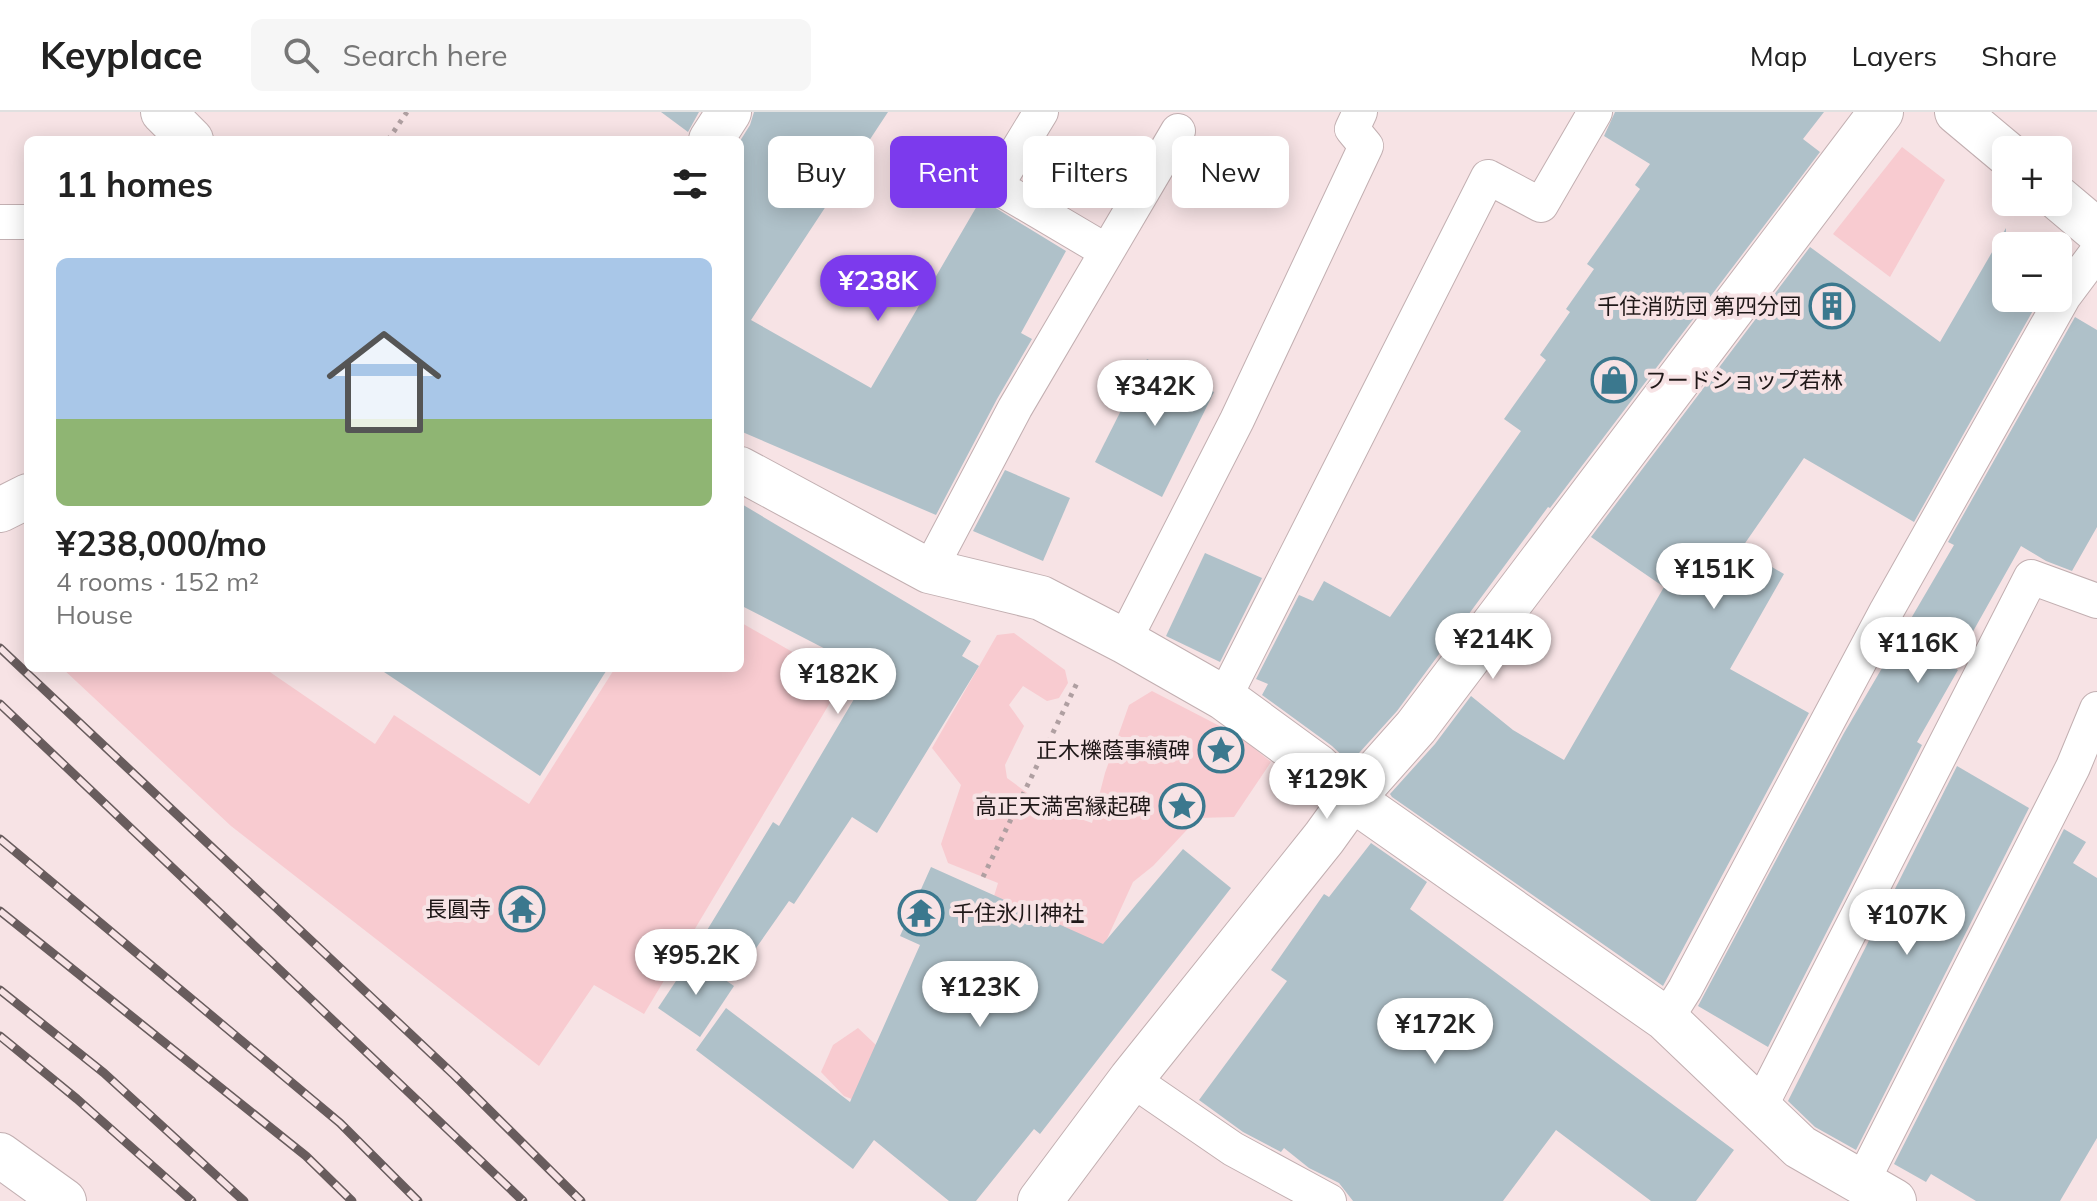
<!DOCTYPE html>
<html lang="en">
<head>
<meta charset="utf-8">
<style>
  body { margin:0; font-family:Mulish,"Noto Sans JP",sans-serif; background:#f6f6f6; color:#222; height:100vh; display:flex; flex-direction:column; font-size:30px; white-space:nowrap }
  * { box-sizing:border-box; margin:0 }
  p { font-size:26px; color:#767676 }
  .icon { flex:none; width:44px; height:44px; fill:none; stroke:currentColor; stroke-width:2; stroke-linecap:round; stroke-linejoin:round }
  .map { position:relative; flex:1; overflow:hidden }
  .sheet { position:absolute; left:24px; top:24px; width:720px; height:536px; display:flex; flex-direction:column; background:#fff; border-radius:12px; box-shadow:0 4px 20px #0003 }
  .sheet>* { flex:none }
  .hud { position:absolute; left:768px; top:24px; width:760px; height:72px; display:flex; gap:16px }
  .tools { position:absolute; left:1992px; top:24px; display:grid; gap:16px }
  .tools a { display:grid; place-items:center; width:80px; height:80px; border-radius:12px; background:#fff; box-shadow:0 4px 20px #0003; font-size:40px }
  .price { position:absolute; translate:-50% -68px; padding:0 18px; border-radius:28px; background:#fff; color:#222; font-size:26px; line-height:52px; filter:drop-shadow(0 2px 4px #0008) }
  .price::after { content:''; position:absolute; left:50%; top:48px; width:24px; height:18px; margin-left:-12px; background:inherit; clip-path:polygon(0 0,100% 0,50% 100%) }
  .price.selected { background:#7c3aed; color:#fff }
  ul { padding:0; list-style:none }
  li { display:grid; align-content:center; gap:16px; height:424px; padding:0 32px }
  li+li { border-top:2px solid #e0e0e0 }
  li span { display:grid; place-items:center; height:248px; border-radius:12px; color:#555 }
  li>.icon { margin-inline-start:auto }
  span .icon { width:144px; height:144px; fill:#fffc; stroke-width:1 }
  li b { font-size:34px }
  h2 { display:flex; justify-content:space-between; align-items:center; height:96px; padding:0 32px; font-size:34px }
  .chip { padding:0 28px; border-radius:12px; background:#fff; box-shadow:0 4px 20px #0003; font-size:28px; line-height:72px }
  .chip.selected { background:#7c3aed; color:#fff }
  header { display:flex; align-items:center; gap:48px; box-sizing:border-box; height:112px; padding:0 40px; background:#fff; border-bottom:2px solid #e0e0e0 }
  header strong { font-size:38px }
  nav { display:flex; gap:44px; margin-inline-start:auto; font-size:28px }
  .search { width:560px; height:72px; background:#f6f6f6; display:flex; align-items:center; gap:20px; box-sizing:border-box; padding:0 28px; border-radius:12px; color:#767676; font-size:30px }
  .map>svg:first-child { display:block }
  .green { fill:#f8cbd0 }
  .building { fill:#afc1c9 }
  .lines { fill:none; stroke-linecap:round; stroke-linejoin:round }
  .service-casing { stroke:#c2afb1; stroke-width:36 }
  .minor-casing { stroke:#c2afb1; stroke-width:46 }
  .tertiary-casing { stroke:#c2afb1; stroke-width:46 }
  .path { stroke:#af9fa1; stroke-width:5; stroke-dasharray:4 6; stroke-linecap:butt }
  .service { stroke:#fff; stroke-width:34 }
  .minor { stroke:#fff; stroke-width:44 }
  .tertiary { stroke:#fff; stroke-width:44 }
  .rail-casing { stroke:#685c5d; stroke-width:9 }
  .rail { stroke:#f7e3e5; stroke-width:6; stroke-dasharray:18; stroke-linecap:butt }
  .labels { text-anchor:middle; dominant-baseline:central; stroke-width:8; stroke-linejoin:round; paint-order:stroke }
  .poi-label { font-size:22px; fill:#1f1818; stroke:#f7e3e5; text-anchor:end }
</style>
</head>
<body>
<header>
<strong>Keyplace</strong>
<div class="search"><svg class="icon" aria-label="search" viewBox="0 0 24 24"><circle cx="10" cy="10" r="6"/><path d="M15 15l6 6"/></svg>Search here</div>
<nav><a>Map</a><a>Layers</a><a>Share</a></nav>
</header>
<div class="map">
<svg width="2097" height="1089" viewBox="0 0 2097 1089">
  <rect width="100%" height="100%" fill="#f7e3e5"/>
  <g class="green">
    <path d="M1902,35L1945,68L1890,165L1833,122Z"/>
    <path d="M740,510L843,569L644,902L594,873L539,954L231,714L62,556H264L375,632L394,603L529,692L615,556H740Z"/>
    <path d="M1014,521L1065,558L1068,571L1059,586L1047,589L1023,574L1009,593L1024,614L1005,653L1007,666L1045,694L1092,711L1105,661L1129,593L1152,579L1239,624L1271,650L1234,705L1198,706L1153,754L1133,770L1085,875L988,804L998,771L948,751L941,732L961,673L932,636L997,523Z"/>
    <path d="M858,916L877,934L867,993L844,984L821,960L833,933Z"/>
  </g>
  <g class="building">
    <path d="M661,0H699L688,20Z"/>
    <path d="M754,0H888L751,208L871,276L981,87L1066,139L1021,221L1032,227L997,287L936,403L740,319V29L750,13Z"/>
    <path d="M1615,0H1824L1803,27L1820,40L1550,396L1548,395L1397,599L1350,651L1332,634L1262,583L1268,572L1256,567L1299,483L1313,489L1324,469L1390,505L1521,319L1504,307L1546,248L1540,243L1570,200L1566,197L1594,157L1587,152L1640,77L1635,73L1650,52L1604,24Z"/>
    <path d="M2006,116V186H2040L1914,410L1804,346L1741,437L1784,462L1730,557L1809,601L1663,874L1392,685L1390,682L1435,632L1471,584L1513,618L1564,648L1664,475L1591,425L1810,135L1940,230Z"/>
    <path d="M2075,205L2097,218V415L2072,459L2046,449L2021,434L1953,555L1958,558L1917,630L1922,633L1768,935L1698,894L1844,621L1954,433L1948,430Z"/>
    <path d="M1147,247L1214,280L1162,385L1095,350Z"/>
    <path d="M1005,358L1070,386L1043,449L973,419Z"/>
    <path d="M740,391L971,529L962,544L979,554L877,721L852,705L794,792L789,789L740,859L698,833L773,710L779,714L870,560L740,493Z"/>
    <path d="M1205,441L1262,466L1220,550L1166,524Z"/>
    <path d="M378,556H608L540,664Z"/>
    <path d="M1957,654L2029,696L1856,1038L1815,1015L1788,989Z"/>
    <path d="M2064,717L2086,730L2073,751L2097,766V1026L2060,1089H1976L1931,1062L1926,1070L1894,1052Z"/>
    <path d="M1371,731L1427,770L1410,797L1734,1038L1696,1089H1651L1556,1018L1503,1089H1353L1339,1071L1309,1056L1284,1036L1281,1040L1243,1020L1199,988L1287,869L1271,858L1324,782L1329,785Z"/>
    <path d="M1183,737L1231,776L1040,1022L1034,1017L976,1089H949L874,1028L853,1057L696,938L726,896L850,990L920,833L900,824L931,755L1103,832Z"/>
    <path d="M692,845L734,874L700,925L658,896Z"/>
  </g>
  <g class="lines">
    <g class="service-casing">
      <g id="service">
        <path d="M1041,0L996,74L1106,139"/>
        <path d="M0,110H28"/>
        <path d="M929,459L1015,296L1178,19"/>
        <path d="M1124,529L1237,308L1366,34L1352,17L1360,0"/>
        <path d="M1224,586L1488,65L1541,93L1595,0"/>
        <path d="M1666,907L1685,877L1887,498L2064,184L2097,140"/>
        <path d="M1131,967L1233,1037L1329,1089"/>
        <path d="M1760,995L2031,465L2097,489"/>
        <path d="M1861,1072L2073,655L2097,597"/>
      </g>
    </g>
    <g class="minor-casing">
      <g id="minor">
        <path d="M163,0L191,28"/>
        <path d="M711,28L729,0"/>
        <path d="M740,357L929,459L1041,486L1124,529L1224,586L1317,654L1352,687L1666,907L1800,1035L1894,1089"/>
        <path d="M0,398L28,384"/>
        <path d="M1040,1089L1131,967L1324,726L1352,687L1416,615L1881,0"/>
      </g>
    </g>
    <g class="tertiary-casing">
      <g id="tertiary">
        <path d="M1957,0L2006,41"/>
        <path d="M2058,86L2097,119"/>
        <path d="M0,1043L64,1089"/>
      </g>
    </g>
    <g class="path">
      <path d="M388,28L407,0"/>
      <path d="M983,765L1078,569"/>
    </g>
    <use href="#service" class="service"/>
    <use href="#minor" class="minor"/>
    <use href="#tertiary" class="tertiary"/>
    <g class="rail-casing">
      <g id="rail">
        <path d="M0,536L454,963L581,1089"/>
        <path d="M0,592L523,1089"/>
        <path d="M0,727L340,1011L418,1089"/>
        <path d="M0,799L306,1044L352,1089"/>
        <path d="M0,878L104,961L244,1089"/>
        <path d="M0,924L77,987L192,1089"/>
      </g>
    </g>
    <use href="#rail" class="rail"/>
  </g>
  <defs>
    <g id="building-ring" transform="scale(2.3)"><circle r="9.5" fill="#f7e3e5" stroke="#3b788e" stroke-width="1.5"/><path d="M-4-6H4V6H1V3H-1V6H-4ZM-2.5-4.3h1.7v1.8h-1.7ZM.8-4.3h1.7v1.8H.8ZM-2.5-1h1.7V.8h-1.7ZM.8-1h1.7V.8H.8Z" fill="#3b788e"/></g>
    <g id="shop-ring" transform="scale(2.3)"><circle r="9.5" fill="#f7e3e5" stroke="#3b788e" stroke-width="1.5"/><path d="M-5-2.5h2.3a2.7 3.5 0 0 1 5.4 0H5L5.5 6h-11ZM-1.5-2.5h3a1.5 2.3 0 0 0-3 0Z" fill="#3b788e"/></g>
    <g id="sight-ring" transform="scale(2.3)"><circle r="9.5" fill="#f7e3e5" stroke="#3b788e" stroke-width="1.5"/><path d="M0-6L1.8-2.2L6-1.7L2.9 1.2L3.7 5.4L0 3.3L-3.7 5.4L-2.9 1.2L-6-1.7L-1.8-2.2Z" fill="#3b788e"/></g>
    <g id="temple-ring" transform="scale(2.3)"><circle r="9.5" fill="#f7e3e5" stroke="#3b788e" stroke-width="1.5"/><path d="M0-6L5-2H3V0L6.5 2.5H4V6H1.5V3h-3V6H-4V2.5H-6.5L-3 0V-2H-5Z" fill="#3b788e"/></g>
  </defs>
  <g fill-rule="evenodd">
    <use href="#building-ring" x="1832" y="194"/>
    <use href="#shop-ring" x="1614" y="268"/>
    <use href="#sight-ring" x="1221" y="638"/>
    <use href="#sight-ring" x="1182" y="694"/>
    <use href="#temple-ring" x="522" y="797"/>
    <use href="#temple-ring" x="921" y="801"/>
  </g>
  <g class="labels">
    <g class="poi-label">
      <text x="1801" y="194">千住消防団 第四分団</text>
      <text x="1645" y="268" text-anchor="start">フードショップ若林</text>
      <text x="1190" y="638">正木櫟蔭事績碑</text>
      <text x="1151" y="694">高正天満宮縁起碑</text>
      <text x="491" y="797">長圓寺</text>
      <text x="952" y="801" text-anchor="start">千住氷川神社</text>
    </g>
  </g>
</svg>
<div class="tools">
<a>+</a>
<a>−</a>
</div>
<b class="price selected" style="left:878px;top:211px">¥238K</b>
<b class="price" style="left:1155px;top:316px">¥342K</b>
<b class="price" style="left:1714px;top:499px">¥151K</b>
<b class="price" style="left:1493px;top:569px">¥214K</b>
<b class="price" style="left:1918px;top:573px">¥116K</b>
<b class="price" style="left:838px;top:604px">¥182K</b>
<b class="price" style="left:1327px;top:709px">¥129K</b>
<b class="price" style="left:1907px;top:845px">¥107K</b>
<b class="price" style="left:696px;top:885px">¥95.2K</b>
<b class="price" style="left:980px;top:917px">¥123K</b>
<b class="price" style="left:1435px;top:954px">¥172K</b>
<div class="hud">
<a class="chip">Buy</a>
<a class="chip selected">Rent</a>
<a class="chip">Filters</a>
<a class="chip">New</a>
</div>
<section class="sheet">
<h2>11 homes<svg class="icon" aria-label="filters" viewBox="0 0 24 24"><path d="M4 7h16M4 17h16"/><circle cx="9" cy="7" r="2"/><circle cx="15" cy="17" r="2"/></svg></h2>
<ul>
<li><span style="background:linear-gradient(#a9c7e8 65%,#8fb573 0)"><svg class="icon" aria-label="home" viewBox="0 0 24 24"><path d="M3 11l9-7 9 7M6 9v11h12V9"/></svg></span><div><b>¥238,000/mo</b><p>4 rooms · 152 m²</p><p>House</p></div></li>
</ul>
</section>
</div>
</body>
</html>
